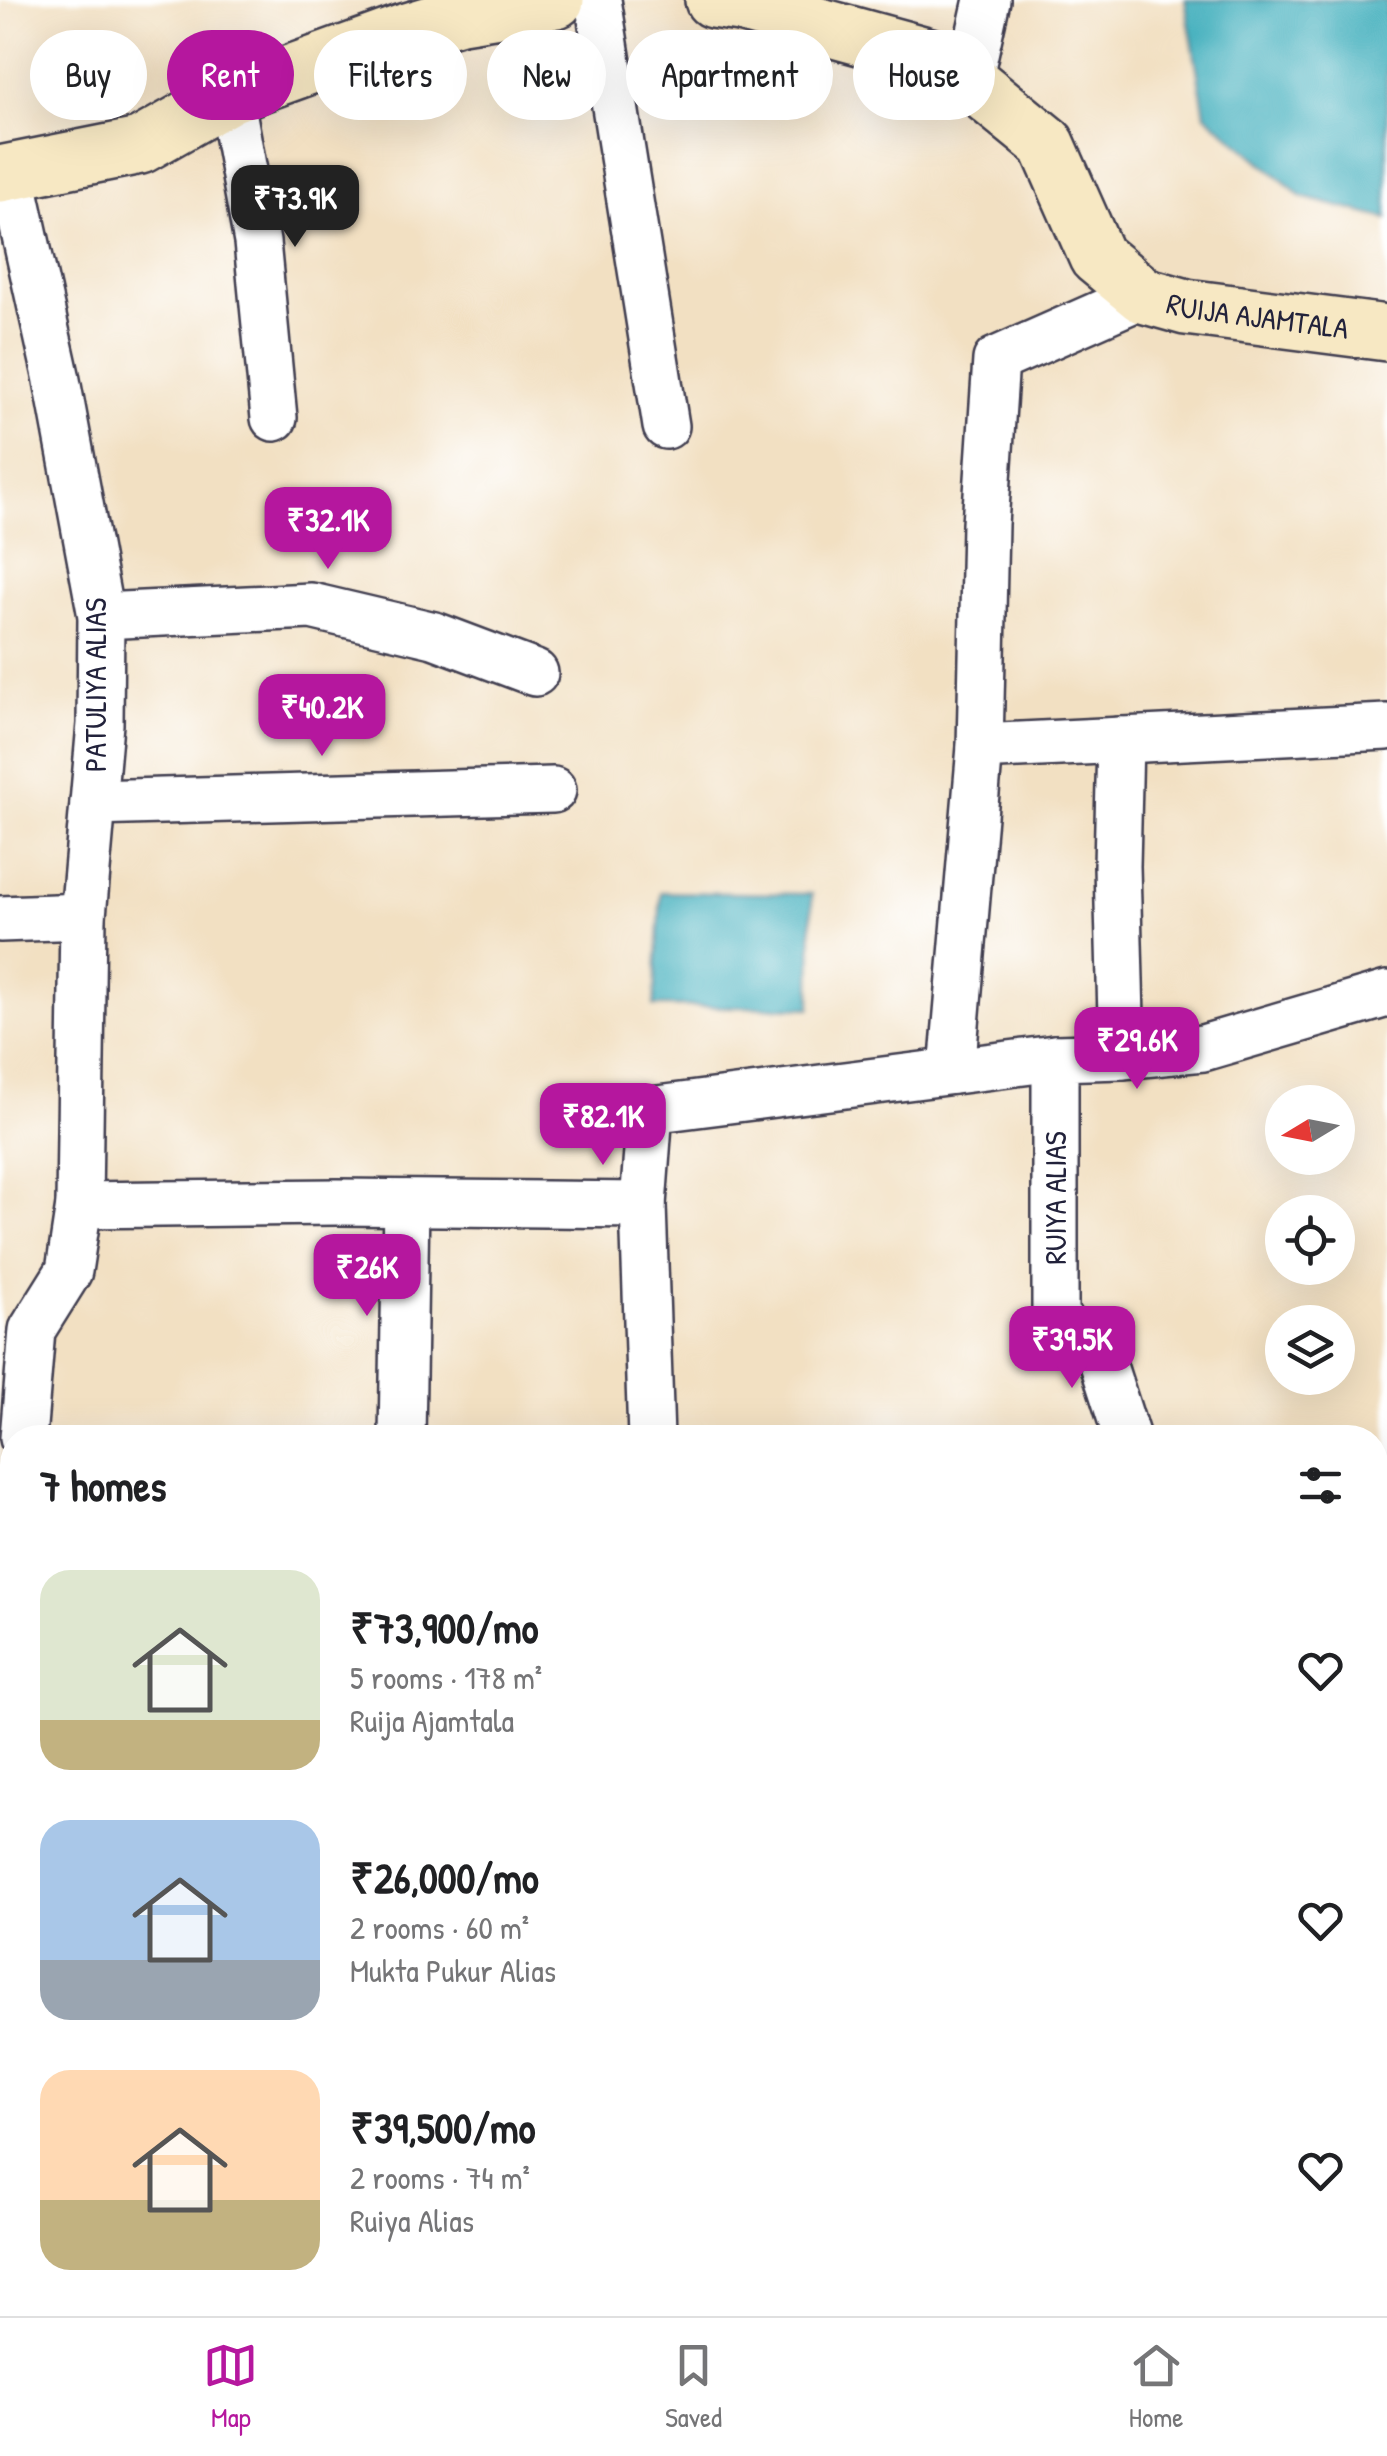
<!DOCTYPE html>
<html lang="en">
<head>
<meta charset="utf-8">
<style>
  body { margin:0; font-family:"Patrick Hand",sans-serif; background:#f2f2f2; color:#202124; height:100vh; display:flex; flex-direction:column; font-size:38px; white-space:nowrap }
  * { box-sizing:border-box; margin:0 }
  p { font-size:32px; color:#757577 }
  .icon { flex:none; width:55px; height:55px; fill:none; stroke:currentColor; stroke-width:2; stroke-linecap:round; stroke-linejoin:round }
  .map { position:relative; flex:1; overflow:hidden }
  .drawer { position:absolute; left:0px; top:1425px; width:1388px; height:892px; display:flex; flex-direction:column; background:#fff; border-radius:40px 40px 0 0; box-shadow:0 10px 40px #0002 }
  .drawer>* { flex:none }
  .banner { position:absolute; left:30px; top:30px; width:1328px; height:90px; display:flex; gap:20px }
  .needle { width:65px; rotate:260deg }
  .tools { position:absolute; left:1265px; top:1085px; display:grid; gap:20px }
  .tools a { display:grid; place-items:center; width:90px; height:90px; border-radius:50%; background:#fff; box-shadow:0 10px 40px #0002; font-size:50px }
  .price { position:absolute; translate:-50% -85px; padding:0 22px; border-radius:20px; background:#b5179e; color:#fff; font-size:32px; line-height:65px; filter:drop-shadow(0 2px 5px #0008) }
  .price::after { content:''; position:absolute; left:50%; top:60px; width:30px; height:22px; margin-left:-15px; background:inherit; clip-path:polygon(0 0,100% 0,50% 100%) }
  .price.on { background:#222; color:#fff }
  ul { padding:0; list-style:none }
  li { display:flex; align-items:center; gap:30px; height:250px; padding:0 40px }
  li span { display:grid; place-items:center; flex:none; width:280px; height:200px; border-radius:30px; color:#555 }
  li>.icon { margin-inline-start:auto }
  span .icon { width:120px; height:120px; fill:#fffc; stroke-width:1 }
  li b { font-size:42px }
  h2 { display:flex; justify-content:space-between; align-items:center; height:120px; padding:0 40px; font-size:42px }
  .tag { padding:0 35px; border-radius:45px; background:#fff; box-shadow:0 10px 40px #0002; font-size:35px; line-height:90px }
  .tag.on { background:#b5179e; color:#fff }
  .tab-bar { display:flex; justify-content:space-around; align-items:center; height:140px; border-top:2px solid #e0e0e0; background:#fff; font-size:28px; color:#757577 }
  .tab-bar a { display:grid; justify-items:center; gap:5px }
  .tab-bar .on { color:#b5179e }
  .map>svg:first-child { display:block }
  .water { fill:#3faebc; stroke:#30687c; stroke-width:2.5 }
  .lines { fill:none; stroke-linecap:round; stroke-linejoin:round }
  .street-casing { stroke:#413e4f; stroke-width:50 }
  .secondary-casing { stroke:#413e4f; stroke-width:60 }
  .street { stroke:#fff; stroke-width:45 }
  .secondary { stroke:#f7e8c3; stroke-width:55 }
  .labels { text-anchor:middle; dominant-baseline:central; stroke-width:10; stroke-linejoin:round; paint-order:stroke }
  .street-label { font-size:30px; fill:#22223b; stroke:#fff }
</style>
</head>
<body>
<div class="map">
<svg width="1387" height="2316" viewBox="0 0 1387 2316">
  <rect width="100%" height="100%" fill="#fff"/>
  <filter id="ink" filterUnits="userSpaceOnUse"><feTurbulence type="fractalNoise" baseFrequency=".01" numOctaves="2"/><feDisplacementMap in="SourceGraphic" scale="20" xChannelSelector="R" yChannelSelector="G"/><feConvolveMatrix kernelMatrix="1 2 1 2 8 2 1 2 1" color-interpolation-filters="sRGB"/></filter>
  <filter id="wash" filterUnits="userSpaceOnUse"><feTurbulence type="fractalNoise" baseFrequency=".0048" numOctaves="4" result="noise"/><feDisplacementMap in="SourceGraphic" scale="40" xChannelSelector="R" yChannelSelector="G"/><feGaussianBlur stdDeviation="2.25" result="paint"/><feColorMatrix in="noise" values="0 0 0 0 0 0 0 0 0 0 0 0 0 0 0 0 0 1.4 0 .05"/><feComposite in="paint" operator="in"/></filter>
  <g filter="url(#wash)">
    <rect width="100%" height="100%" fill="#f2e0c2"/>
    <g class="water">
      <path d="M1185,0H1387V219L1302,197L1205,114Z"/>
      <path d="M661,892L812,894L811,1008L654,1006Z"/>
    </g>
  </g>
  <g filter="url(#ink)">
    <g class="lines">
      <g class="street-casing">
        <g id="street">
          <path d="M598,0L666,426"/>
          <path d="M969,81L987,0"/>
          <path d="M230,95L257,242L274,418"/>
          <path d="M11,173L56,375L101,616L100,724L83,916L79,1205L69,1271L32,1330L23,1438"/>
          <path d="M101,616L311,606L434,635L535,673"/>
          <path d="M1120,740L1117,866L1122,1056"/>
          <path d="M980,747L1387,727"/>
          <path d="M93,803L553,790"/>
          <path d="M0,919L83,916"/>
          <path d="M952,1071L980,747L985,524L996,360L1143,295"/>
          <path d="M79,1205L337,1202L643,1205L650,1110L1055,1058"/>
          <path d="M643,1205L651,1438"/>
          <path d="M402,1438L406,1203"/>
          <path d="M1127,1438L1100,1354L1055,1318V1058L1122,1056L1203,1048L1387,994"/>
          <path d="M0,1724L12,1564"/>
          <path d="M1375,1886L1387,1887"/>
          <path d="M0,2076H12"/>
          <path d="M0,2300L12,2301"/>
          <path d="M131,2305V2316"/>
          <path d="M435,2305L436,2316"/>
          <path d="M942,2305L943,2316"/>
          <path d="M1111,2316V2305"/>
          <path d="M1318,2316L1319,2305"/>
        </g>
      </g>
      <g class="secondary-casing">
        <g id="secondary">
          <path id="s1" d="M713,0L740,4L944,60L1047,144L1097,257L1143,295L1186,307L1387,333"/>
          <path d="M0,174L140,146L230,95L404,32L461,15L556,0"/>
        </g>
      </g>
      <use href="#street" class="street"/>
      <use href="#secondary" class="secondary"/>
    </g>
  </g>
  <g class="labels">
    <g class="street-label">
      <text stroke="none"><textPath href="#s1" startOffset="672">RUIJA AJAMTALA</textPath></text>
      <text transform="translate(95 685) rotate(-90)">PATULIYA ALIAS</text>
      <text transform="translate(1055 1198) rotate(-90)">RUIYA ALIAS</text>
    </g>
  </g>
</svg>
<div class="tools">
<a><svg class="needle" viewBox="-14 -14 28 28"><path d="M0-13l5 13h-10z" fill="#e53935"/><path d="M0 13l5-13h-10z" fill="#757577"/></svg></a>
<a><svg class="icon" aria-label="locate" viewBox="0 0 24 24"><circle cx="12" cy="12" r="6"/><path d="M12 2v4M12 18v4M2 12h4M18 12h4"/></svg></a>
<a><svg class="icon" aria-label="layers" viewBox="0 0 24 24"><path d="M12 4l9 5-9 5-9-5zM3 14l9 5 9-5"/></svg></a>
</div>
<b class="price on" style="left:295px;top:250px">₹73.9K</b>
<b class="price" style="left:328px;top:572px">₹32.1K</b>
<b class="price" style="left:322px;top:759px">₹40.2K</b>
<b class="price" style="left:1137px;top:1092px">₹29.6K</b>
<b class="price" style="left:603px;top:1168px">₹82.1K</b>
<b class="price" style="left:367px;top:1319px">₹26K</b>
<b class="price" style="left:1072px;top:1391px">₹39.5K</b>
<div class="banner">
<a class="tag">Buy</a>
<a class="tag on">Rent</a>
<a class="tag">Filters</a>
<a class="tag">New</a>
<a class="tag">Apartment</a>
<a class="tag">House</a>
</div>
<section class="drawer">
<h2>7 homes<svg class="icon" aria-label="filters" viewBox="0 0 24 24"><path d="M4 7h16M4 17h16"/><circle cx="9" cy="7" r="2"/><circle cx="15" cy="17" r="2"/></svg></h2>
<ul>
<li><span style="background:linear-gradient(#dfe7d0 75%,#c2b280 0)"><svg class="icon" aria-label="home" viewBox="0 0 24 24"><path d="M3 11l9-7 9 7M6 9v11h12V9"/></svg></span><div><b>₹73,900/mo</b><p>5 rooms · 178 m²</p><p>Ruija Ajamtala</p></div><svg class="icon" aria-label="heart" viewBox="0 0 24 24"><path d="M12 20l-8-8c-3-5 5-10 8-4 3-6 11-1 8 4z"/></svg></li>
<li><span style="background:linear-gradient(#a9c7e8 70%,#9aa5b1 0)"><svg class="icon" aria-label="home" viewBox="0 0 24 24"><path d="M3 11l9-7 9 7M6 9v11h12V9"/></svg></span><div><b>₹26,000/mo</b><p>2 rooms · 60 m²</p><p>Mukta Pukur Alias</p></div><svg class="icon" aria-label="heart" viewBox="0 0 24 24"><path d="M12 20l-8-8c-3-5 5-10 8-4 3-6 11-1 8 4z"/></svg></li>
<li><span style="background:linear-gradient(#ffd9b3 65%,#c2b280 0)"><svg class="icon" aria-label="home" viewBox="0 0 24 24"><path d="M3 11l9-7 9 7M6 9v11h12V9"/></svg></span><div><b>₹39,500/mo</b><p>2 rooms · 74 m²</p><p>Ruiya Alias</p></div><svg class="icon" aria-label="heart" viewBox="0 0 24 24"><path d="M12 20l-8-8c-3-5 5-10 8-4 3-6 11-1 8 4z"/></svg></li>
</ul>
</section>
</div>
<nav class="tab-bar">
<a class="on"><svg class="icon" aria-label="map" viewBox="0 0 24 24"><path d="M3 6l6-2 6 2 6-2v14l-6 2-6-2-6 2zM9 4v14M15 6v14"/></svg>Map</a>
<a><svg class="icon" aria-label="saved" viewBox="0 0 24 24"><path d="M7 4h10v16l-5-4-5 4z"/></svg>Saved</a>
<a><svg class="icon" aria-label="home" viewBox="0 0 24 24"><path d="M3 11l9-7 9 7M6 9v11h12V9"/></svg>Home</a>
</nav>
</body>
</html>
